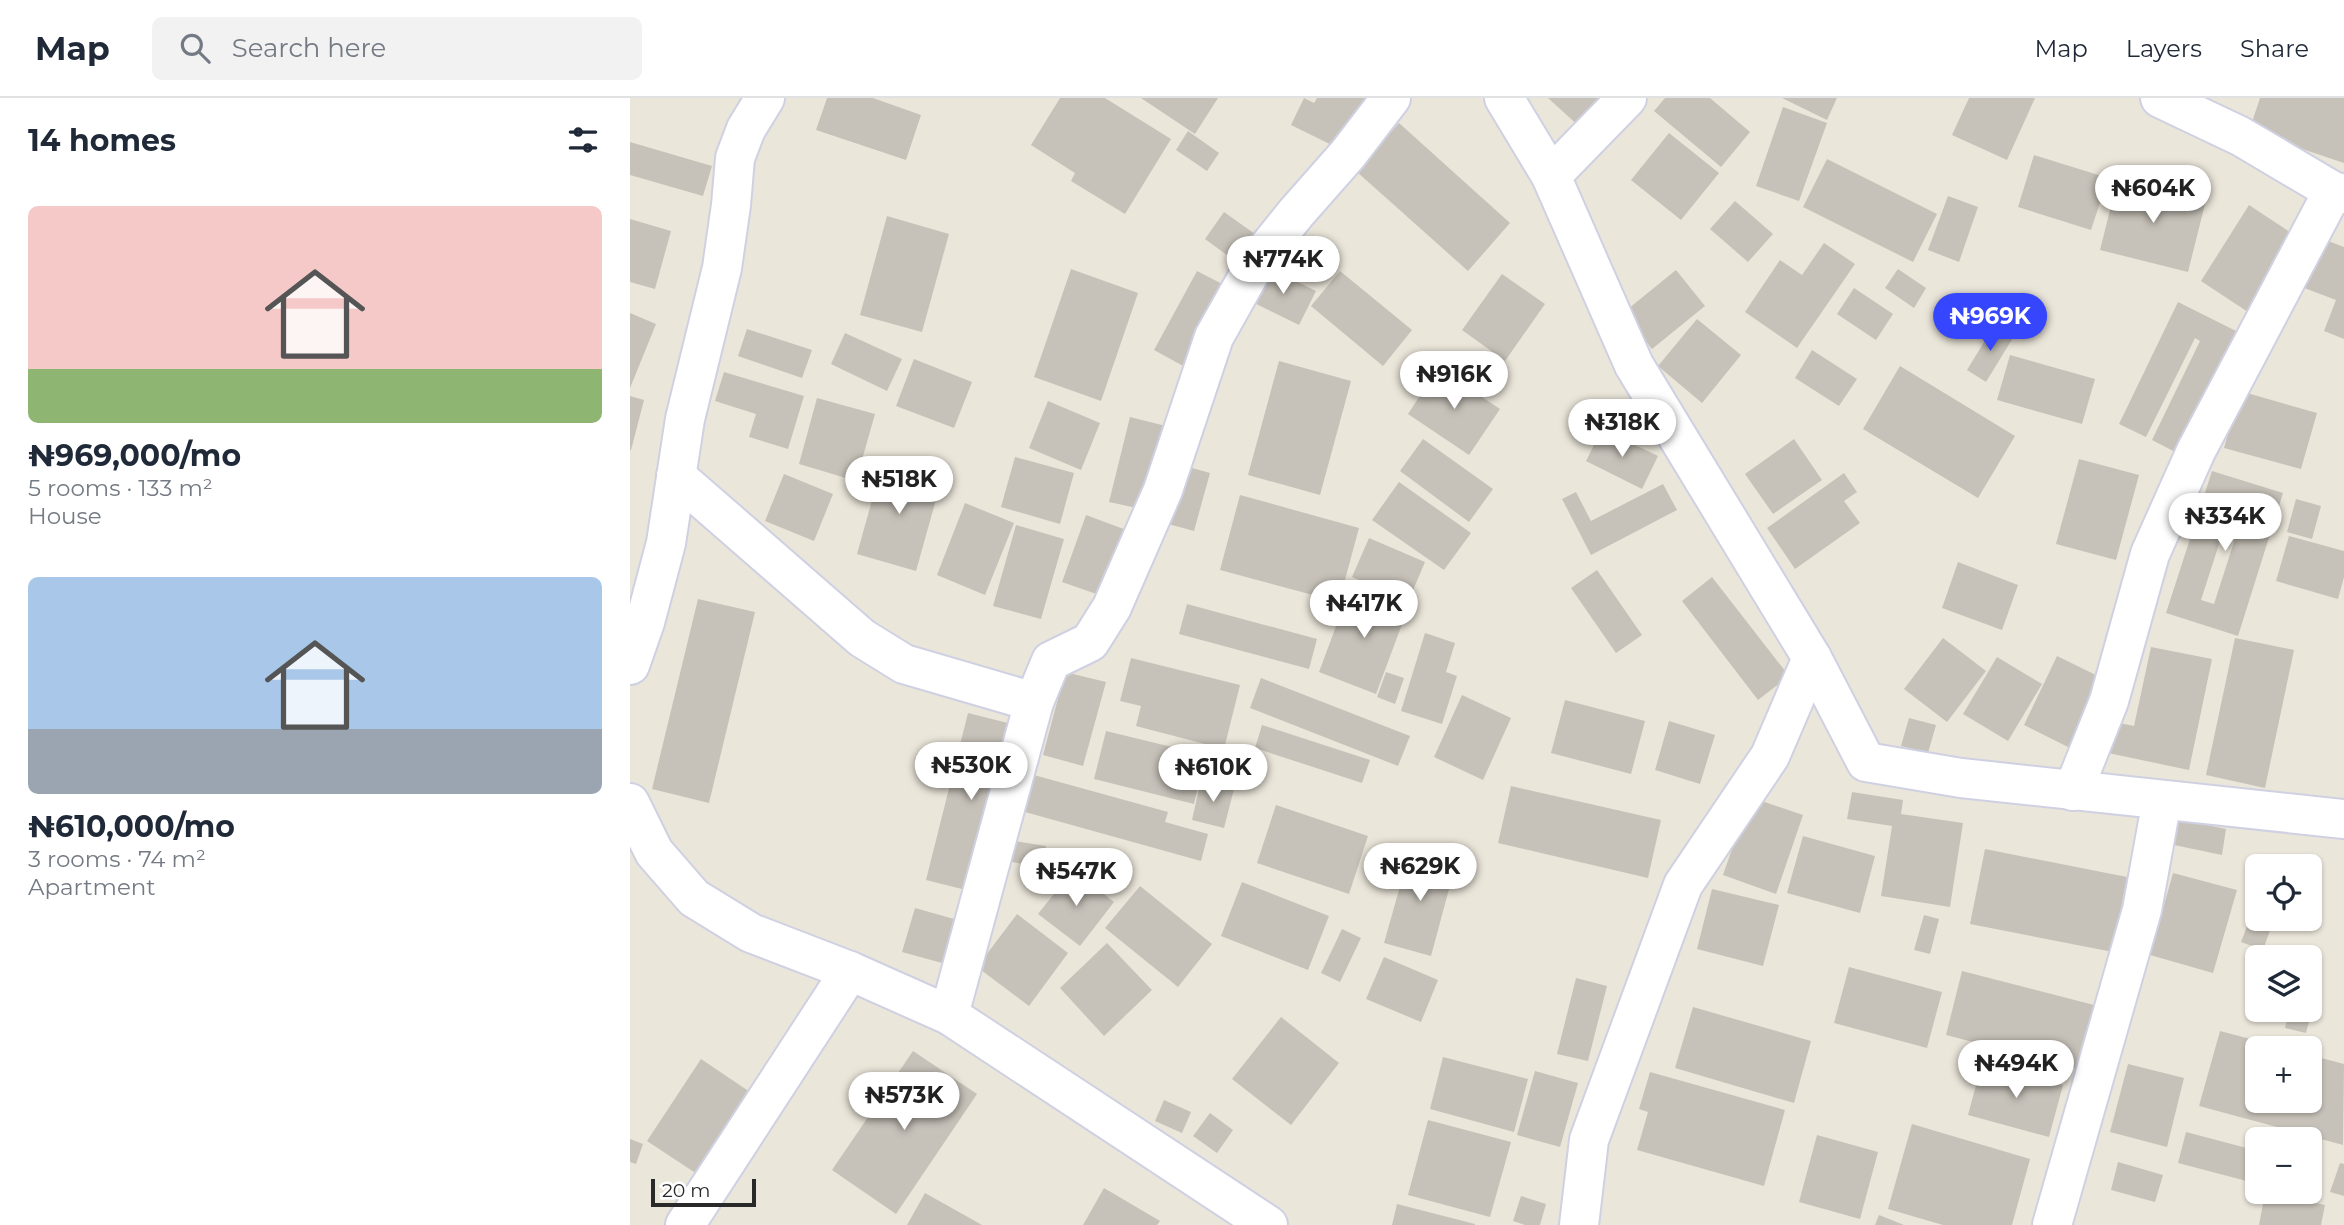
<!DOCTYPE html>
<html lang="en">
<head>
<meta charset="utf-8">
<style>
  body { margin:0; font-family:Montserrat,sans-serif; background:#f2f2f3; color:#1f2937; height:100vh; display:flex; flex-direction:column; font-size:26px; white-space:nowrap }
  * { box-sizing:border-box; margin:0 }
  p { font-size:23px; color:#747a83 }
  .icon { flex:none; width:38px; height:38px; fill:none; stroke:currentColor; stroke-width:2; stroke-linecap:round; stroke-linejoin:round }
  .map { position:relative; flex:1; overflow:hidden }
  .drawer { display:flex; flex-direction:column; background:#fff; width:630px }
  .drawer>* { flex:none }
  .tools { position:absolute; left:1615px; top:756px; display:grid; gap:14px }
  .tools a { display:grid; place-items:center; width:77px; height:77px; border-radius:10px; background:#fff; box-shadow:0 2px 5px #0004; font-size:35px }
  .scale { position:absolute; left:21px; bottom:18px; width:105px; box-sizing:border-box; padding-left:7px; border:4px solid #292929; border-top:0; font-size:19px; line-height:24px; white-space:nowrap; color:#292929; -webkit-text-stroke:5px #fff; paint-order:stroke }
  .price { position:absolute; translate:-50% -60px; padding:0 16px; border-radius:24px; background:#fff; color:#222; font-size:23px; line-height:46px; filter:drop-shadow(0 2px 4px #0008) }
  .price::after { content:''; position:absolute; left:50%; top:42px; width:21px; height:16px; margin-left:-10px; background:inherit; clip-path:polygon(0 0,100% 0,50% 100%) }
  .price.selected { background:#3546fd; color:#fff }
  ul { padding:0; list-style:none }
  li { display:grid; align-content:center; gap:14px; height:371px; padding:0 28px }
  li span { display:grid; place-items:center; height:217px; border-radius:10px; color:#555 }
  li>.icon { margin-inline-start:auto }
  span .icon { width:126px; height:126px; fill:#fffc; stroke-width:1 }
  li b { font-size:30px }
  h2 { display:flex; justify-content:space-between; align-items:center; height:84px; padding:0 28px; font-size:30px }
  header { display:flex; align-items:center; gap:42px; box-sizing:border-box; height:98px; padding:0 35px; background:#fff; border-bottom:2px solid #e0e1e3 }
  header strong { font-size:33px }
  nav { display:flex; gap:38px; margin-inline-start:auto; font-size:24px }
  .search { width:490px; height:63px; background:#f2f2f3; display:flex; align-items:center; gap:18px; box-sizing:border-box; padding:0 24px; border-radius:10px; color:#747a83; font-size:26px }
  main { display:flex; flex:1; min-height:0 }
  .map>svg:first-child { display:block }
  .building { fill:#c7c2b9; fill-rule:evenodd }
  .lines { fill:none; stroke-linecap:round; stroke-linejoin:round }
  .minor-casing { stroke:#cfd1e2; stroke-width:42 }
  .minor { stroke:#fff; stroke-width:38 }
</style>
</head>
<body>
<header>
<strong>Map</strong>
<div class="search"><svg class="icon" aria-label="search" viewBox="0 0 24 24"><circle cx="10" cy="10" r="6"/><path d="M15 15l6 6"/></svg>Search here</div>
<nav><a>Map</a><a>Layers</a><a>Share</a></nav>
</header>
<main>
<section class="drawer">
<h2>14 homes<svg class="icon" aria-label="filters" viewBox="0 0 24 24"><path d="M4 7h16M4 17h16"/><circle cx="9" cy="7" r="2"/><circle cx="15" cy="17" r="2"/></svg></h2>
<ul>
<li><span style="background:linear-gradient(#f6c9c9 75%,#8fb573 0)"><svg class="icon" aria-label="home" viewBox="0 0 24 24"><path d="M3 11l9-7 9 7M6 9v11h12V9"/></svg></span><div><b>₦969,000/mo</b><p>5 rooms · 133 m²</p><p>House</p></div></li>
<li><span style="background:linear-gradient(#a9c7e8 70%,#9aa5b1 0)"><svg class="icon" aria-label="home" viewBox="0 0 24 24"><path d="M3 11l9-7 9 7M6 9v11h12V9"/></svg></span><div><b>₦610,000/mo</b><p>3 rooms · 74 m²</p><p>Apartment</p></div></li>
</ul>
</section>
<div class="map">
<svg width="1714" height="1127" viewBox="0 0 1714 1127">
  <rect width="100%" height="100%" fill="#ebe6da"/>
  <g class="building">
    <path d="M197,0H243L291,17L276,62L186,32Z"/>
    <path d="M430,0H475L541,41L495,116L441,83L445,75L401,47Z"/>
    <path d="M511,0H588L565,36Z"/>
    <path d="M674,0L684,5L687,0H737L712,52L661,27Z"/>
    <path d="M918,0H980L952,31Z"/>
    <path d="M1035,0H1080L1120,34L1091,69L1024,13Z"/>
    <path d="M1152,0H1207L1197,22Z"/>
    <path d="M1339,0H1405L1377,62L1322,37Z"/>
    <path d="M1630,0H1714V65L1619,33Z"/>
    <path d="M1153,9L1197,25L1169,103L1126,88Z"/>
    <path d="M769,25L880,125L838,173L726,73Z"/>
    <path d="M558,33L589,55L577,73L546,52Z"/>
    <path d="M1039,35L1089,75L1051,122L1001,82Z"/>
    <path d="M0,44L82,68L73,98L0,77Z"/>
    <path d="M1404,57L1478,80L1461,132L1388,109Z"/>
    <path d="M1197,61L1307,116L1283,164L1173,109Z"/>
    <path d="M1488,80L1576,102L1558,174L1470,152Z"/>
    <path d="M1318,98L1348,109L1329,164L1298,152Z"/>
    <path d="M1105,103L1143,136L1118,164L1080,131Z"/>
    <path d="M1619,107L1672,142L1624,218L1571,183Z"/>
    <path d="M594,114L632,141L612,168L575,141Z"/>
    <path d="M257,118L319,136L292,234L230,217Z"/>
    <path d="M0,121L41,133L25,191L0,184Z"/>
    <path d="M1688,139L1714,149V241L1694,233L1706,202L1669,188Z"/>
    <path d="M1194,145L1225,166L1167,250L1115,214L1150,162L1172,177Z"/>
    <path d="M637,169L686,193L669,227L620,203Z"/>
    <path d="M441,171L508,195L471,303L404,279Z"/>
    <path d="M1268,171L1296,190L1284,210L1255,190Z"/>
    <path d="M1046,172L1075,208L1022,251L993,215Z"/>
    <path d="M567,173L598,189L555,269L524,252Z"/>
    <path d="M710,173L782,232L753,268L681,208Z"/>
    <path d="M872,176L915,206L875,263L832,232Z"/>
    <path d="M1224,190L1263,216L1246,242L1207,216Z"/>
    <path d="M1548,204L1608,234L1549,356L1522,342L1570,243L1565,240L1516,339L1489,326Z"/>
    <path d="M0,215L26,226L0,290Z"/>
    <path d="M1067,221L1111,257L1072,305L1028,268Z"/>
    <path d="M1365,226L1384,238L1356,284L1337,272Z"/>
    <path d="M117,231L182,252L172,280L108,258Z"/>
    <path d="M215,235L272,261L257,293L201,266Z"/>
    <path d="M1182,252L1227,281L1209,308L1165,280Z"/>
    <path d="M1380,257L1465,281L1452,326L1367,302Z"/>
    <path d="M284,261L342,284L324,330L266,308Z"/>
    <path d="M649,263L721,283L690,397L618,377Z"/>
    <path d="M1270,268L1385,338L1348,400L1233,331Z"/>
    <path d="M808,270L870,311L839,357L778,316Z"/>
    <path d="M94,274L174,298L158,351L119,339L126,316L85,303Z"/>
    <path d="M1610,293L1687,315L1671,371L1594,350Z"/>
    <path d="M0,298L14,302L1,352H0Z"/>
    <path d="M187,300L245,316L226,383L169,366Z"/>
    <path d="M418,303L470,325L451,372L399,350Z"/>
    <path d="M500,319L536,328L516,412L479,404Z"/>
    <path d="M972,331L1028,358L1012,391L956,363Z"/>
    <path d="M793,341L863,391L839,424L770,373Z"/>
    <path d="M1164,341L1192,382L1143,416L1115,376Z"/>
    <path d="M385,359L444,375L430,426L371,409Z"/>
    <path d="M1449,361L1509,377L1486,462L1426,446Z"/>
    <path d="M253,363L312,380L286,473L227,456Z"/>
    <path d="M555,368L580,375L564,433L538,426Z"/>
    <path d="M1582,373L1653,395L1608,538L1536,515ZM1600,412L1613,416L1584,506L1571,502Z"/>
    <path d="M1214,375L1227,394L1214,403L1230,425L1165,471L1137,430Z"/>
    <path d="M154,376L203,396L184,443L135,423Z"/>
    <path d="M769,384L841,435L814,472L742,422Z"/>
    <path d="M1033,386L1047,412L961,457L932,401L946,394L961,423Z"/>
    <path d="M610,397L729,430L709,504L590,472Z"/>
    <path d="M1666,401L1691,408L1682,441L1657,434Z"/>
    <path d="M335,405L384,425L355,497L307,477Z"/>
    <path d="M456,417L499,433L475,499L432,484Z"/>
    <path d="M386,427L434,441L411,521L363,508Z"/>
    <path d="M1659,438L1714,453V479L1708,501L1646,483Z"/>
    <path d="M739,440L795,464L778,504L722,479Z"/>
    <path d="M1328,464L1388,487L1372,532L1312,510Z"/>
    <path d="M967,472L1012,537L986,555L941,490Z"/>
    <path d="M1082,479L1159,578L1128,602L1052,503Z"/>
    <path d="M721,488L778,510L746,596L689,574Z"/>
    <path d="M68,501L125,514L79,705L22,691Z"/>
    <path d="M557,506L687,541L679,571L549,536Z"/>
    <path d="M795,535L825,545L816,574L827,578L812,626L771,613Z"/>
    <path d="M1313,540L1356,573L1317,624L1274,591Z"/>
    <path d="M1605,540L1664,552L1635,690L1576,677Z"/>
    <path d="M1521,549L1582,561L1559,672L1478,655L1485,624L1504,628Z"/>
    <path d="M1427,558L1474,581L1440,650L1394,627Z"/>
    <path d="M1367,559L1412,586L1378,643L1333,616Z"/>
    <path d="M501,560L610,587L594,651L506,628L511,608L490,603Z"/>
    <path d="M435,574L476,584L453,668L413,657Z"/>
    <path d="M756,574L774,580L765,606L747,599Z"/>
    <path d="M631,580L780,638L768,668L620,610Z"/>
    <path d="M832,597L881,620L853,682L804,659Z"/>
    <path d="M935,602L1015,623L1001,676L921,655Z"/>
    <path d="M338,615L386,627L344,794L296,782Z"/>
    <path d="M1279,620L1306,627L1298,655L1271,648Z"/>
    <path d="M1039,623L1085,637L1070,686L1025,672Z"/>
    <path d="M632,627L740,662L732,685L625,650Z"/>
    <path d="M476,633L575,657L564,706L464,681Z"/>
    <path d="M404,677L538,714L535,724L578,736L571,763L395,714Z"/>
    <path d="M571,682L604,691L594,730L562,722Z"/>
    <path d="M881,688L1031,722L1018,780L868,745Z"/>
    <path d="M1222,694L1273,702L1271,716L1333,725L1320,809L1251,798L1262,728L1217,721Z"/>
    <path d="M1120,699L1173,717L1146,796L1093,777Z"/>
    <path d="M646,707L738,738L719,796L627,765Z"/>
    <path d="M1549,721L1596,731L1592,757L1544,747Z"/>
    <path d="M1173,738L1245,758L1230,815L1157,795Z"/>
    <path d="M385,743L416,748L413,769L381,764Z"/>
    <path d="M1355,751L1497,779L1483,854L1340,826Z"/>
    <path d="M780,753L826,765L801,858L754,845Z"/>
    <path d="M443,772L484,804L450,848L408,816Z"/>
    <path d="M1543,775L1607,792L1583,875L1520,857Z"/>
    <path d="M612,784L699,818L678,872L591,838Z"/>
    <path d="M510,788L582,846L548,889L475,830Z"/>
    <path d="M1082,791L1149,807L1133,868L1067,851Z"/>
    <path d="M1625,808L1628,809V821H1644L1633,852L1611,844Z"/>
    <path d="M285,810L324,821L312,865L272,854Z"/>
    <path d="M387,816L438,855L399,908L347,869Z"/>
    <path d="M1294,817L1309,821L1300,856L1284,852Z"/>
    <path d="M712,831L731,840L710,884L691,875Z"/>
    <path d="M477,845L522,892L474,938L430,890Z"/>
    <path d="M754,859L808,882L791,924L736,901Z"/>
    <path d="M1219,869L1312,894L1297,950L1204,925Z"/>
    <path d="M1332,873L1468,908L1452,972L1316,937Z"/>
    <path d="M946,880L977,888L958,963L927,956Z"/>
    <path d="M1680,896L1686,897L1676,935L1655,930L1659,912H1680Z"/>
    <path d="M1063,909L1181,943L1164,1005L1045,970Z"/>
    <path d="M651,919L709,965L661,1027L602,981Z"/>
    <path d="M1590,933L1651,949L1628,950V1003H1680V957L1714,966L1713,1047L1569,1008Z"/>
    <path d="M283,953L347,996L266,1116L202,1072Z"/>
    <path d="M813,959L898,981L884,1034L800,1011Z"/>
    <path d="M71,961L120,994L67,1076L17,1043Z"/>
    <path d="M1352,965L1433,987L1419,1039L1338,1017Z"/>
    <path d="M1498,966L1554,980L1537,1049L1480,1034Z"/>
    <path d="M905,973L948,985L930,1049L887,1037Z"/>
    <path d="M1020,974L1155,1012L1134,1088L1007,1052L1018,1014L1009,1011Z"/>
    <path d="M534,1002L561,1014L552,1035L525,1023Z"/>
    <path d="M580,1015L603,1032L587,1055L563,1038Z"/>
    <path d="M798,1022L881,1044L860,1119L778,1097Z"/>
    <path d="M1282,1026L1400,1061L1382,1127H1313L1258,1111Z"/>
    <path d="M1556,1034L1628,1053V1086L1548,1065Z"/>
    <path d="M1187,1037L1248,1054L1230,1121L1169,1104Z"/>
    <path d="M0,1041L13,1046L6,1066L0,1064Z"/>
    <path d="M1488,1064L1533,1077L1525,1104L1481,1092Z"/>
    <path d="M1710,1065L1714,1066V1098L1700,1094Z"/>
    <path d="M474,1090L530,1123L527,1127H453Z"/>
    <path d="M295,1095L352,1127H277Z"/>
    <path d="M1635,1095L1695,1107L1691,1127H1629Z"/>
    <path d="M891,1098L916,1106L910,1127H895L883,1123Z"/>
    <path d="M767,1106L845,1126V1127H762Z"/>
    <path d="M1249,1117L1274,1127H1245Z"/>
  </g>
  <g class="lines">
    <g class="minor-casing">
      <g id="minor">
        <path d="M874,0L921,78L1004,267L1182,560L1236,664L1331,680L1714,721"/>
        <path d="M1530,0L1610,38L1703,93L1714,96"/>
        <path d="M921,78L997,0"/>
        <path d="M46,378L232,540L274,566L404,604"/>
        <path d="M0,567L15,524L36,445L55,321L92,170L101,107L105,60L116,31L135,0"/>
        <path d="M1443,693L1479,603L1520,456L1566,353L1703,93"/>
        <path d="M0,705L24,754L64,800L121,835L220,873L319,917L638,1127"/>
        <path d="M319,917L404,604L421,563L460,544L482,509L533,392L584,239L625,166L666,115L718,56L761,0"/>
        <path d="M55,1127L220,873"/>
        <path d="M949,1127L959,1042L1053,787L1140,658L1182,560"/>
        <path d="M1422,1127L1512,812L1532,702"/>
      </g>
    </g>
    <use href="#minor" class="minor"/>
  </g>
</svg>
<div class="tools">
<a><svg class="icon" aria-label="locate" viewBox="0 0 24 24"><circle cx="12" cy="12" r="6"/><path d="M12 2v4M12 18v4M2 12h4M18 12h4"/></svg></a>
<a><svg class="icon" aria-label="layers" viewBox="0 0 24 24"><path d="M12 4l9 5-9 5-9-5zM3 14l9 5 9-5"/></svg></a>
<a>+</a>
<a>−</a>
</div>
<div class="scale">20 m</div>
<b class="price" style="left:1523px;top:127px">₦604K</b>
<b class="price" style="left:653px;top:198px">₦774K</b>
<b class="price selected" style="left:1360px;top:255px">₦969K</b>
<b class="price" style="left:824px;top:313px">₦916K</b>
<b class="price" style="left:992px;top:361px">₦318K</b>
<b class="price" style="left:269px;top:418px">₦518K</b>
<b class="price" style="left:1595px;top:455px">₦334K</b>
<b class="price" style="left:734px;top:542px">₦417K</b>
<b class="price" style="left:341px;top:704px">₦530K</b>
<b class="price" style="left:583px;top:706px">₦610K</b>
<b class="price" style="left:790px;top:805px">₦629K</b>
<b class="price" style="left:446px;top:810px">₦547K</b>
<b class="price" style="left:1386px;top:1002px">₦494K</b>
<b class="price" style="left:274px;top:1034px">₦573K</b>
</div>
</main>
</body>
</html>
